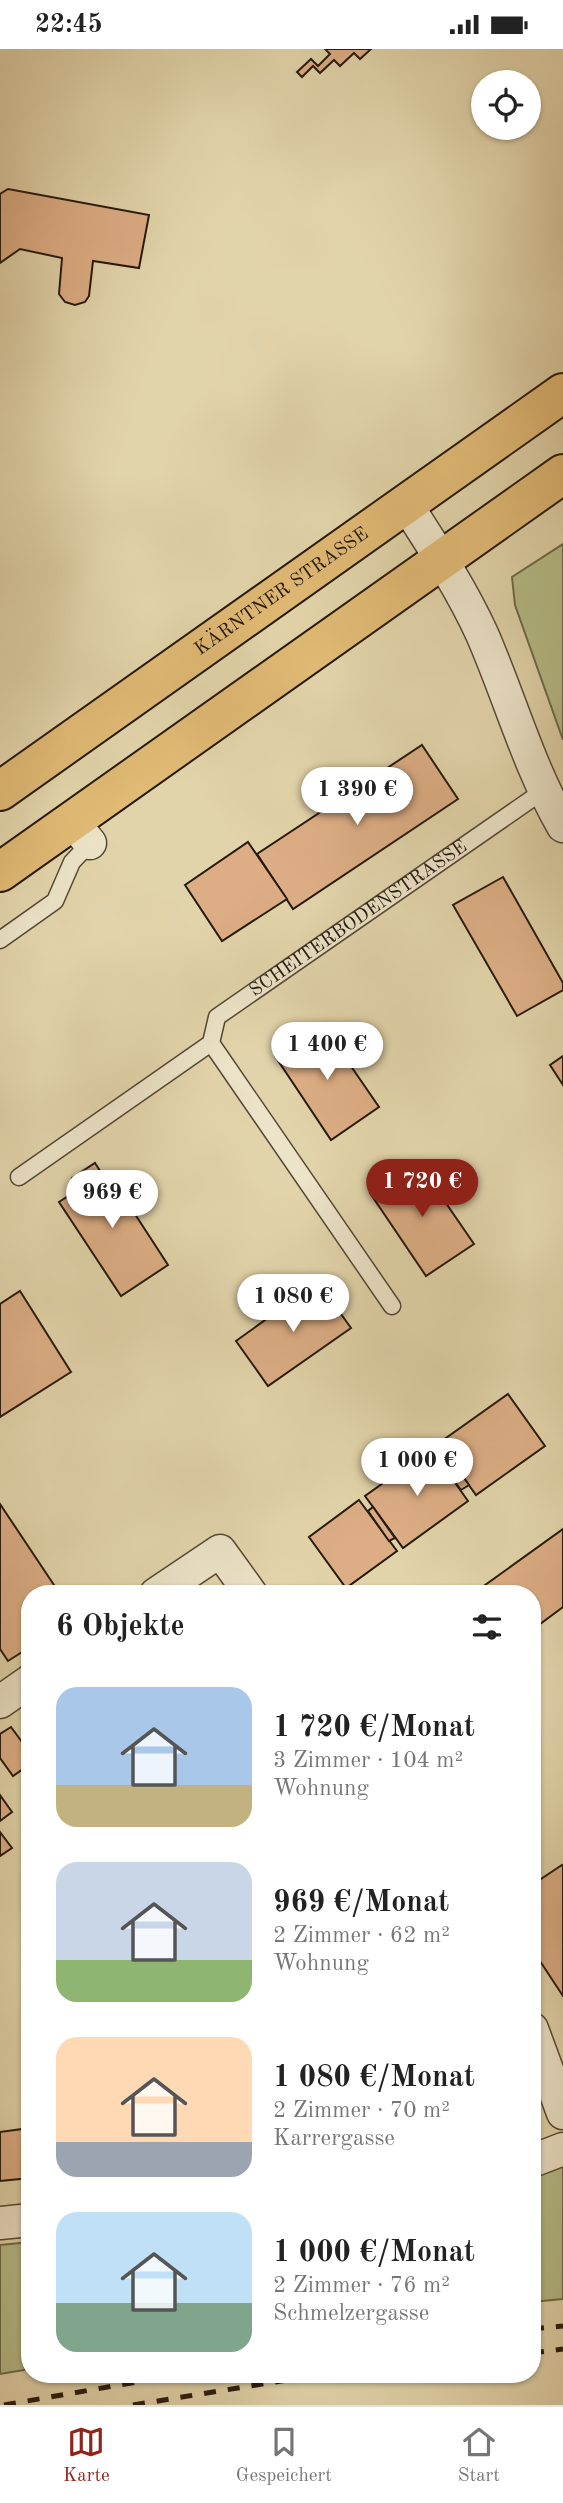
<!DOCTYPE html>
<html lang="de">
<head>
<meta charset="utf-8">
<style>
  body { margin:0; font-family:"Old Standard TT",serif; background:#f6f6f6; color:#222; height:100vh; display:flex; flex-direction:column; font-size:26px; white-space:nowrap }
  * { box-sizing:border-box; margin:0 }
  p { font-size:23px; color:#767676 }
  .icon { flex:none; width:38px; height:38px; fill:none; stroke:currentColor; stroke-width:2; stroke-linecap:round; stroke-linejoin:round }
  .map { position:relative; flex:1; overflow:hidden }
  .panel { position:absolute; left:21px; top:1536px; width:520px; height:798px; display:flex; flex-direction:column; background:#fff; border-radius:28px; box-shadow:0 2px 5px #0004 }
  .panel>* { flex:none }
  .controls { position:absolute; left:471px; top:21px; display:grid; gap:14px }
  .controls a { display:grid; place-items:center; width:70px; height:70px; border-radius:50%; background:#fff; box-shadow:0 2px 5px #0004; font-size:35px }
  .price { position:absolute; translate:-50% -60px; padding:0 16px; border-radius:24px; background:#fff; color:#222; font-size:23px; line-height:46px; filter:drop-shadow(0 2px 4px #0008) }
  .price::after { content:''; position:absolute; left:50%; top:42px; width:21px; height:16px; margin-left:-10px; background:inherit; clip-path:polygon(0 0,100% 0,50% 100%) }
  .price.selected { background:#8f2418; color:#fff }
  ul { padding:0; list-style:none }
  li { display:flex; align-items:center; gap:21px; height:175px; padding:0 35px }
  li span { display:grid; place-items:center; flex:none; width:196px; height:140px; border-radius:21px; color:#555 }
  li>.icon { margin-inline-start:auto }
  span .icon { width:84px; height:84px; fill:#fffc; stroke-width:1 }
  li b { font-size:30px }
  h2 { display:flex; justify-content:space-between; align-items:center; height:84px; padding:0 35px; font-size:30px }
  .status { display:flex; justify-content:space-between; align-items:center; height:49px; padding:0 35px; background:#fff; direction:ltr }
  .status svg { height:19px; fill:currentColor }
  .menu { display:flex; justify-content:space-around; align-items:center; height:98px; border-top:2px solid #e0e0e0; background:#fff; font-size:19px; color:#767676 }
  .menu a { display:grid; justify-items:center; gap:4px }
  .menu .selected { color:#8f2418 }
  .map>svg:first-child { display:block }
  .green { fill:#b5bc87; stroke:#6d6b4a; stroke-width:2 }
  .building { fill:#ddae85; stroke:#251a0e; stroke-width:2 }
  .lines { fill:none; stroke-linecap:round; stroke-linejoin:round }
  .lane-casing { stroke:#544835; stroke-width:19 }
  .street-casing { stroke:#544835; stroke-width:35 }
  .primary-casing { stroke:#251a0e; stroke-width:42 }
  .lane { stroke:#ece3c8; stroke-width:16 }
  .street { stroke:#ece3c8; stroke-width:32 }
  .primary { stroke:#e1ba75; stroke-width:38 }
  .rail { stroke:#251a0e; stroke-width:5; stroke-dasharray:12 12; stroke-linecap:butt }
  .labels { text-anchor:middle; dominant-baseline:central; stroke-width:5; stroke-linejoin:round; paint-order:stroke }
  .street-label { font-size:19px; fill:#251a0e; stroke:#ece3c8 }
</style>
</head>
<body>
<div class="status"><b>22:45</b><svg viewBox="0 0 49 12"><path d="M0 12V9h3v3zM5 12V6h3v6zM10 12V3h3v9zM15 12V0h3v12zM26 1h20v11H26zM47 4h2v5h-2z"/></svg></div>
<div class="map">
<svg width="563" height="2356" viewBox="0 0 563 2356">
  <rect width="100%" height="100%" fill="#e2d4aa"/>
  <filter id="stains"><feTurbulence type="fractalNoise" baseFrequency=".00286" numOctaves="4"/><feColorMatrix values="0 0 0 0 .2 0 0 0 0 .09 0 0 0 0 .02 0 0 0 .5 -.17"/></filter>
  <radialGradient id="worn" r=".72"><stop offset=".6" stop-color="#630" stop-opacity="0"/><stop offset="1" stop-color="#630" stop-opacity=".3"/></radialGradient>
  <g class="green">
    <path d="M563,495V691L515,556L512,528Z"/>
    <path d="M563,2114V2250L532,2253V2125Z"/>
    <path d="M30,2193V2320L0,2325V2196Z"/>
  </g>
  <g class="building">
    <path d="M325,0H371L360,10L354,4L340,17L334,11L320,24L313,17L302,28L297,23L311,10L318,17L330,5Z"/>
    <path d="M8,140L149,166L139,219L93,212L89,247L85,253L75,256L65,253L59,245L62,209L20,200L0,214V145Z"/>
    <path d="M422,696L458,750L293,860L257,805Z"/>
    <path d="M248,793L287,850L222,892L185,836Z"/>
    <path d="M503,828L563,934V941L517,967L453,856Z"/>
    <path d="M322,975L379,1058L331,1091L275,1007Z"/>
    <path d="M563,1007V1036L550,1016Z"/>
    <path d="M417,1112L474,1195L426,1227L370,1144Z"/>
    <path d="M95,1114L102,1125L107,1122L168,1216L121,1247L59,1153L79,1140L72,1129Z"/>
    <path d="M318,1233L351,1279L268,1337L236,1292Z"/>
    <path d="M20,1242L71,1323L0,1368V1255Z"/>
    <path d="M508,1345L545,1397L476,1446L439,1394Z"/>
    <path d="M431,1400L468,1452L403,1499L365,1447Z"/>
    <path d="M449,1408L469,1436L461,1441L441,1414Z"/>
    <path d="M359,1451L397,1502L346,1539L309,1488Z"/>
    <path d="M0,1455L60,1545H30V1598L8,1612L0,1600Z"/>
    <path d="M373,1458L395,1489L389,1492L368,1462Z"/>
    <path d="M563,1480V1558L532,1581V1545H486L481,1539Z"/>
    <path d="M11,1678L30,1704V1715L13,1727L0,1709V1685Z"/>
    <path d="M0,1746L12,1763L0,1772Z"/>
    <path d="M0,1783L12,1799L0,1807Z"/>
    <path d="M562,1816L563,1818V1947L532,1900V1836Z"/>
    <path d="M30,2079V2129L0,2132V2083Z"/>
  </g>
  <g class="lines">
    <g class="lane-casing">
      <g id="lane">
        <path d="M0,891L55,852L72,813L90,794"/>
        <path d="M19,1128L211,994"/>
        <path id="s1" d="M392,1257L211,994L217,968L543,742"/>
      </g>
    </g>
    <g class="street-casing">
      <g id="street">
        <path d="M406,455C433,497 461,539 482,585C510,649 528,716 563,777"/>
        <path d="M72,772L90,794"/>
        <path d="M156,1545L220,1502L251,1545"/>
        <path d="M0,1653L30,1632"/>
        <path d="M532,1980L563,2064"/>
        <path d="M532,2112L563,2100"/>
        <path d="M0,2174L30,2171"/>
      </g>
    </g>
    <g class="primary-casing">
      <g id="primary">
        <path id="s2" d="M0,742L563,344"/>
        <path d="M0,823L563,425"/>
      </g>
    </g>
    <use href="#lane" class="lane"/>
    <use href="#street" class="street"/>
    <use href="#primary" class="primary"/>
    <g class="rail">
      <path d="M532,2280L563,2277"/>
      <path d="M532,2304L563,2300"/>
      <path d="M4,2356L177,2326"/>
      <path d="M133,2356L318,2326"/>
    </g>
  </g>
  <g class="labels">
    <g class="street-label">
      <text stroke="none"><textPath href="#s2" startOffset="345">KÄRNTNER STRASSE</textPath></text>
      <text stroke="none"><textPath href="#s1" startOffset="518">SCHEITERBODENSTRASSE</textPath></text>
    </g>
  </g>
  <rect width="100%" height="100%" filter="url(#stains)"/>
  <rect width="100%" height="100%" fill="url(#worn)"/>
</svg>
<div class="controls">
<a><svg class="icon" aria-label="locate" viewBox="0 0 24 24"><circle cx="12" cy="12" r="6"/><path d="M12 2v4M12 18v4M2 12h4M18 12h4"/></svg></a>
</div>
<b class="price" style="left:357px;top:778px">1 390 €</b>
<b class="price" style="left:327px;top:1033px">1 400 €</b>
<b class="price selected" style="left:422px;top:1170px">1 720 €</b>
<b class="price" style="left:112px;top:1181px">969 €</b>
<b class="price" style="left:293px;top:1285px">1 080 €</b>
<b class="price" style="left:417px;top:1449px">1 000 €</b>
<section class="panel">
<h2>6 Objekte<svg class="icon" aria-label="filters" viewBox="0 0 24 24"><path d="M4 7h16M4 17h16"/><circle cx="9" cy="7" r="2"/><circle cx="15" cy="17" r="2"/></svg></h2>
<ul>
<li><span style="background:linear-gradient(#a9c7e8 70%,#c2b280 0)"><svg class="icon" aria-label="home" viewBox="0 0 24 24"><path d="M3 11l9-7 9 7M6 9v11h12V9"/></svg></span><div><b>1 720 €/Monat</b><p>3 Zimmer · 104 m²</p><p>Wohnung</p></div></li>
<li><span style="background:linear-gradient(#c9d6e8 70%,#8fb573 0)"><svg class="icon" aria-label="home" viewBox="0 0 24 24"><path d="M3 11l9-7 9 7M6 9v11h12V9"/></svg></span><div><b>969 €/Monat</b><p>2 Zimmer · 62 m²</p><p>Wohnung</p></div></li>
<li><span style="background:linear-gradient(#ffd9b3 75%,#9aa5b1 0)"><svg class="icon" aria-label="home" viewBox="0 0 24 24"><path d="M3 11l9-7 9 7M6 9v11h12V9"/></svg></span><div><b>1 080 €/Monat</b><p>2 Zimmer · 70 m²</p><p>Karrergasse</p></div></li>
<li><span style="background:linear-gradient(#bfe0f5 65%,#7fa58c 0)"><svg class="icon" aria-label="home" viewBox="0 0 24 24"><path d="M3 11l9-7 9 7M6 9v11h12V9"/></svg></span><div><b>1 000 €/Monat</b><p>2 Zimmer · 76 m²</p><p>Schmelzergasse</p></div></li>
</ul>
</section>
</div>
<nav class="menu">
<a class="selected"><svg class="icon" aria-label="map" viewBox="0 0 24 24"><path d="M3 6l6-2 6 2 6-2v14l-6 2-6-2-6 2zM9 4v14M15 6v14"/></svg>Karte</a>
<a><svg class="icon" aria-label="saved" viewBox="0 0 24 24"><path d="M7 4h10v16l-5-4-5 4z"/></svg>Gespeichert</a>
<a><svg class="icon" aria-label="home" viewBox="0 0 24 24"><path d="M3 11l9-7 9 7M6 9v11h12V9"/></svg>Start</a>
</nav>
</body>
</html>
